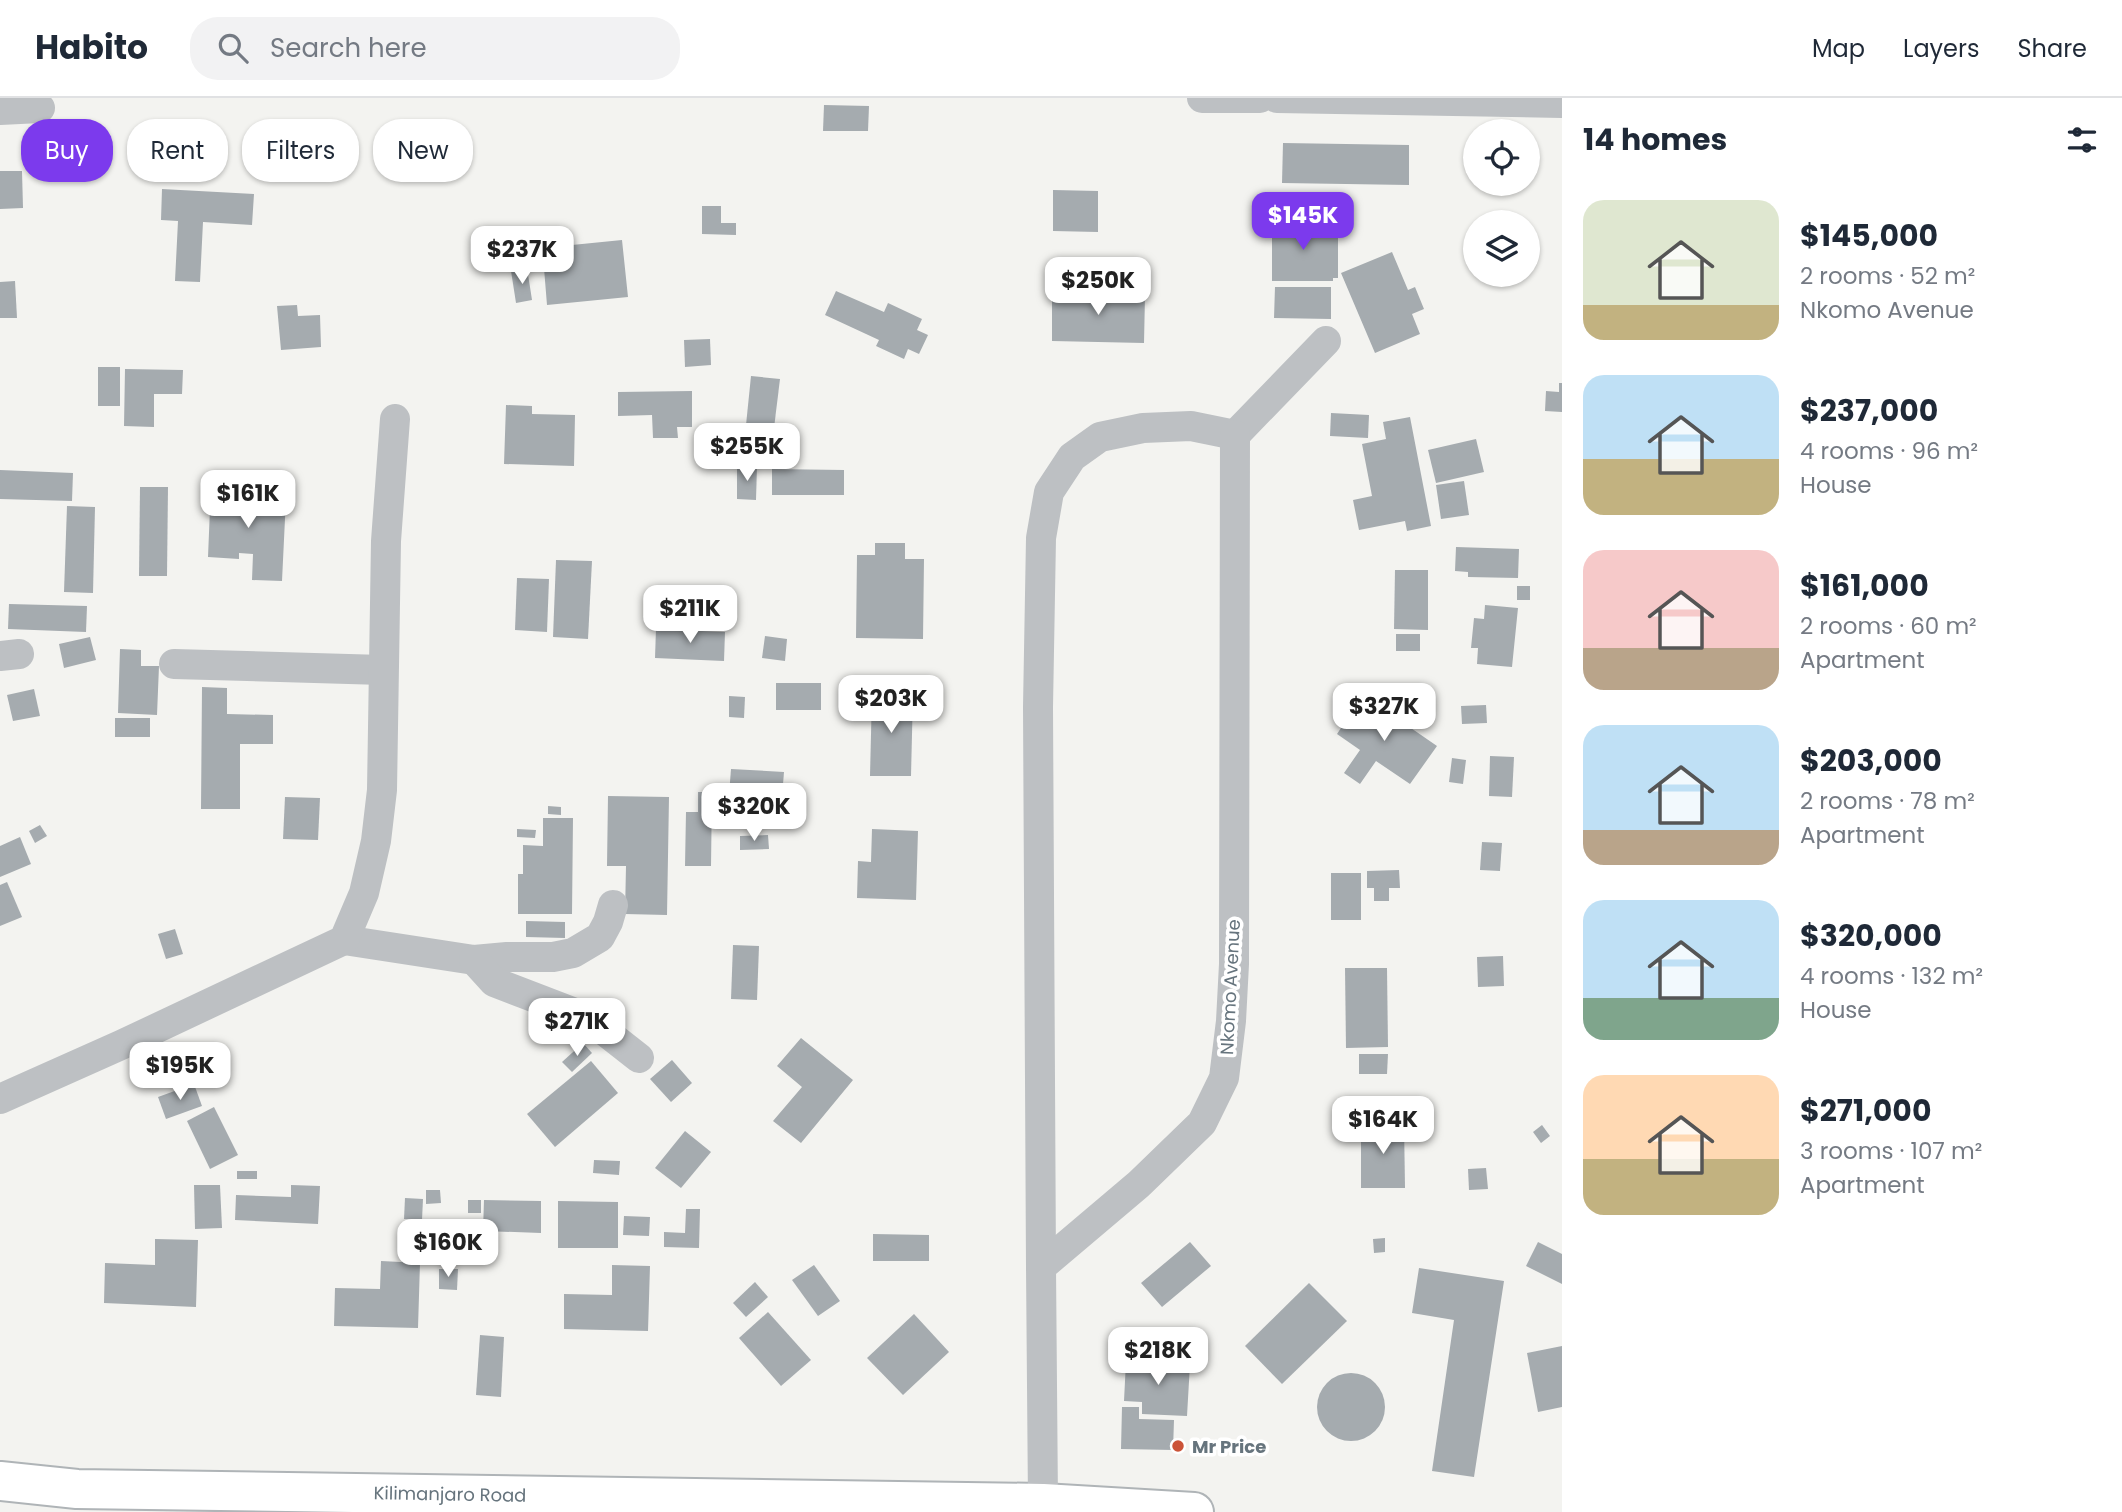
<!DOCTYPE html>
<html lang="en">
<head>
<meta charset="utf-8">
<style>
  body { margin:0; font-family:Poppins,sans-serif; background:#f2f2f3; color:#1f2937; height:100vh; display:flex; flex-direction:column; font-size:26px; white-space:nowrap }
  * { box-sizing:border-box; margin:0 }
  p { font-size:23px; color:#747a83 }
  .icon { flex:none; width:38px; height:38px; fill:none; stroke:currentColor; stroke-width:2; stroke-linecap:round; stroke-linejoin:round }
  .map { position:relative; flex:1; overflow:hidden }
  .panel { display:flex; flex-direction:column; background:#fff; width:560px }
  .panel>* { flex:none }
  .banner { position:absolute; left:21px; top:21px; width:665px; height:63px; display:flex; gap:14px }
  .controls { position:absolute; left:1463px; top:21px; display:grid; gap:14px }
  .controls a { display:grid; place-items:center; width:77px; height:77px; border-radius:50%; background:#fff; box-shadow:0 2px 5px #0004; font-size:35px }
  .price { position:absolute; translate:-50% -60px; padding:0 16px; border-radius:14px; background:#fff; color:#222; font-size:23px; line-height:46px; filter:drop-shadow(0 2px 4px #0008) }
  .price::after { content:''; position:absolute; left:50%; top:42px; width:21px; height:16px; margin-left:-10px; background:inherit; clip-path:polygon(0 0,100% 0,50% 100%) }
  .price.current { background:#7c3aed; color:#fff }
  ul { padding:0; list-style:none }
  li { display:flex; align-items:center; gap:21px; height:175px; padding:0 21px }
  li span { display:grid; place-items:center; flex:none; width:196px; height:140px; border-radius:21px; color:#555 }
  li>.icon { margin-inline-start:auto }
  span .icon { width:84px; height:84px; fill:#fffc; stroke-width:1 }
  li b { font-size:30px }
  h2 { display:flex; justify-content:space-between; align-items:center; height:84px; padding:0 21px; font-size:30px }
  .chip { padding:0 24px; border-radius:28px; background:#fff; box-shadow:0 2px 5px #0004; font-size:24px; line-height:63px }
  .chip.current { background:#7c3aed; color:#fff }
  header { display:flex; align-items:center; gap:42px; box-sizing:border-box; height:98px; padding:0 35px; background:#fff; border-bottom:2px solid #e0e1e3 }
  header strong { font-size:33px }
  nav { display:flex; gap:38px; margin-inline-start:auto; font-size:24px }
  .search { width:490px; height:63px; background:#f2f2f3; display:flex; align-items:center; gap:18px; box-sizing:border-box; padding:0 24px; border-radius:28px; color:#747a83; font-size:26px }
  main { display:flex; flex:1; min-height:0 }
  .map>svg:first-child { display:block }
  .building { fill:#a5abaf }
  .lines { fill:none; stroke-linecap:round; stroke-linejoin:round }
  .secondary-casing { stroke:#afb4b7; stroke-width:42 }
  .minor { stroke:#bdc0c3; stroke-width:30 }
  .secondary { stroke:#fff; stroke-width:38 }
  .poi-dot { fill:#cb5338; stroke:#fff; stroke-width:2.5 }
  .labels { text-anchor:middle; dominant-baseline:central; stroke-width:7; stroke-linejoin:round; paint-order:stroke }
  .street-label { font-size:18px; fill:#66747d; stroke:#fff }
  .poi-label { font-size:18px; font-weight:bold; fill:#66747d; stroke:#fff; text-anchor:start }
</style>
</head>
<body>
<header>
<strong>Habito</strong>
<div class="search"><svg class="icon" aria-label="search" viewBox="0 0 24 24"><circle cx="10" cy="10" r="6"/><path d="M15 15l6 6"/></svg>Search here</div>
<nav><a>Map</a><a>Layers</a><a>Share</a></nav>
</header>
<main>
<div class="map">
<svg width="1562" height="1414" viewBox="0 0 1562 1414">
  <rect width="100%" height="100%" fill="#f3f3f0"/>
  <g class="building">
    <path d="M824,7L869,8L868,33H823Z"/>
    <path d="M1283,45L1409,47V87L1282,85Z"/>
    <path d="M0,73H22L23,110L0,111Z"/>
    <path d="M162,91L254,96L252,127L203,124L200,184L175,183L178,123L161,122Z"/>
    <path d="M1053,92L1098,93V134L1053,133Z"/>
    <path d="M702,108H721V125H736V137L702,136Z"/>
    <path d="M1272,120H1316V137H1338V180H1333V183H1272Z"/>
    <path d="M622,142L628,199L547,207L543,158L573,155L572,147Z"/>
    <path d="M1392,154L1408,192L1415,189L1424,211L1412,216L1420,236L1375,255L1341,175Z"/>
    <path d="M527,170L532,202L516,205L511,173Z"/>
    <path d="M15,183L17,220H0V184Z"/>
    <path d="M1073,188L1107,189V197L1145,198L1144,245L1052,243V197H1073Z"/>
    <path d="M1275,189H1331V221L1274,220Z"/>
    <path d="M836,193L884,214L888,205L922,221L917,232L928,237L919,256L908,251L904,261L876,248L879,242L825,217Z"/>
    <path d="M297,207L298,218L320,217L321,249L281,252L277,208Z"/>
    <path d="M710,241L711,267L685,269L684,242Z"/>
    <rect x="98" y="269" width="22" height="39"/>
    <path d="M125,271L183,272L182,296H154V329L124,328Z"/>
    <path d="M751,278L780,281L774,330L746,327Z"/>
    <path d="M1559,285H1562V314L1545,313L1546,293L1559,294Z"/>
    <path d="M692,293V329H677L678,340H653L652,317L618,318V294Z"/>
    <path d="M506,307L532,308V316L575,317L574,368L504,366Z"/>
    <path d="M1331,315L1369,317L1368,340L1330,338Z"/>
    <path d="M1410,319L1431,428L1407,433L1405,423L1359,432L1353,402L1372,398L1362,346L1386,341L1383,324Z"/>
    <path d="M1476,341L1484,374L1436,385L1428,352Z"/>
    <path d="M737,368H757L756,402L737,401Z"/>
    <path d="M772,371L844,372V397H772Z"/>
    <path d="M0,372L73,375L72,403L0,401Z"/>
    <path d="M1464,383L1469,417L1441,421L1436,387Z"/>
    <path d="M211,386L241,388V399L286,400L282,483L252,482L253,456L239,455V461L208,459Z"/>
    <path d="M140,389H168L167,478H139Z"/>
    <path d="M67,408L95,409L93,495L64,494Z"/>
    <path d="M875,445H905V461H924L923,541L856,540L857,457H875Z"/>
    <path d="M1456,449L1519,451L1518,480L1468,479V474L1455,473Z"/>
    <path d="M556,462L592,463L588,541L553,539Z"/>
    <path d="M1395,472H1428V532L1394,531Z"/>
    <path d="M517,480L549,481L547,534L515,532Z"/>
    <rect x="1517" y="488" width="13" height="14"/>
    <path d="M9,506L87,508L86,534L8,531Z"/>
    <path d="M1485,507L1518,510L1512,569L1477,566L1478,550H1471L1474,520L1484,521Z"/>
    <path d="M656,531L725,534L724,563L655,560Z"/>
    <rect x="1396" y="536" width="24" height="17"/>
    <path d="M765,538L787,541L785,563L762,560Z"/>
    <path d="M90,539L96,562L64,570L59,546Z"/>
    <path d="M120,551L141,552V568H159L157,617L118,615Z"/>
    <rect x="776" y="585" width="45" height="27"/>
    <path d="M202,589L227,590V616L273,617V646H240V711H201Z"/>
    <path d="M34,591L40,618L13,623L7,597Z"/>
    <path d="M872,595H913L911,678H870Z"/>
    <path d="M1363,597L1437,648L1410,686L1376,663L1360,686L1344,675L1360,652L1337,636Z"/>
    <path d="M729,598L745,599L744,620L729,619Z"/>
    <path d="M1486,607L1487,625L1462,626L1461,608Z"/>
    <rect x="115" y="620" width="35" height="19"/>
    <path d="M1490,658L1514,659L1512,699L1489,698Z"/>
    <path d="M1452,660L1466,662L1463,686L1449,684Z"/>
    <path d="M731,671L784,674L782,699L729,697Z"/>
    <path d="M698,694H712L711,768H685L686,714H698Z"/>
    <path d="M608,698L669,699L667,817L625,816L626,768H607Z"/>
    <path d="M285,699L320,700L318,742L283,741Z"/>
    <path d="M548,708L561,709V717L548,716Z"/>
    <path d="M768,708L769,730H754L753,709Z"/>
    <path d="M543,720H573L572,816H518V776H523V747L543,748Z"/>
    <path d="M40,727L47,738L35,745L29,733Z"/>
    <path d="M517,731L536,732L535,740L517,739Z"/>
    <path d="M872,731L918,733L916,802L857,800L858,763L871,764Z"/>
    <path d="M768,737L769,751L740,752V738Z"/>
    <path d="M20,739L31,766L0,779V748Z"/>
    <path d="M1482,744L1502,745L1500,773L1480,772Z"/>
    <path d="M1399,772L1400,790H1389V803H1374V790H1367V773Z"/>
    <rect x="1331" y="775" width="30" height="47"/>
    <path d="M7,784L22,819L0,828V787Z"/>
    <path d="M526,823L565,824V840L526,839Z"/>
    <path d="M175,831L183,856L166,861L158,836Z"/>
    <path d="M733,847L759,848L757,902L731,901Z"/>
    <path d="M1503,858L1504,888L1478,889L1477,859Z"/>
    <path d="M1345,870H1387L1388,949L1346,950Z"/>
    <path d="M801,940L853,982L801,1045L773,1023L802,989L777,968Z"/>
    <path d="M583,945L592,955L572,974L562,964Z"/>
    <path d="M1359,956H1388L1387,976H1359Z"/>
    <path d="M672,962L692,985L671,1004L650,981Z"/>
    <path d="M591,963L618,995L555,1049L527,1016Z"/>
    <path d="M194,986L202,1008L166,1021L158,999Z"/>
    <path d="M214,1009L238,1057L210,1071L187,1023Z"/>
    <path d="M1361,1025H1404L1405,1090H1361Z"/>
    <path d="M1542,1027L1550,1038L1541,1045L1533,1034Z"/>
    <path d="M685,1033L711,1054L681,1090L655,1070Z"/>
    <path d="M594,1062L620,1063L619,1077L593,1075Z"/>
    <path d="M1486,1070L1488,1091L1469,1092L1468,1071Z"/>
    <rect x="237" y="1073" width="20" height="8"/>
    <path d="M194,1087H220L222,1130L195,1131Z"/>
    <path d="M291,1087L320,1088L318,1126L235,1122L236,1097L291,1099Z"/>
    <path d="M426,1092H440L441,1105L426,1106Z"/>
    <path d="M405,1100L423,1101L422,1122L404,1121Z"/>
    <rect x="468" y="1102" width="13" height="13"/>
    <path d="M484,1102L541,1103V1135L483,1133Z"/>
    <path d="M558,1103L618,1104V1150H558Z"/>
    <path d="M686,1111H700L699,1150L664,1149V1134L685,1135Z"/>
    <path d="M624,1118L650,1119L649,1138L623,1137Z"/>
    <path d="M873,1136L929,1137V1163H873Z"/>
    <path d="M1385,1140V1154L1374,1155L1373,1141Z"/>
    <path d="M155,1141L198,1142L196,1209L104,1205L105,1165L155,1167Z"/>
    <path d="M1190,1144L1211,1168L1162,1209L1141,1185Z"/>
    <path d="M1538,1144L1562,1156V1186L1526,1168Z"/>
    <path d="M381,1163L420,1165L418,1230L334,1228L335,1190L380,1191Z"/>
    <path d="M612,1167L650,1168L648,1233L564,1231V1196L612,1197Z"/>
    <path d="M814,1167L840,1203L818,1218L792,1182Z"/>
    <path d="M1419,1170L1504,1183L1474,1379L1432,1373L1454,1222L1412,1215Z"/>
    <path d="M439,1171H458L457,1192L439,1191Z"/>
    <path d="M755,1184L768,1199L746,1219L733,1205Z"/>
    <path d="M1309,1185L1347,1223L1282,1286L1245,1248Z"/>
    <path d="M768,1214L811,1262L781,1288L739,1240Z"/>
    <path d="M914,1216L949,1254L903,1297L867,1260Z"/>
    <path d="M480,1237L504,1239L501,1299L476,1297Z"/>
    <path d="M1562,1248V1309L1538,1314L1527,1255Z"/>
    <path d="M1126,1263L1190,1266L1187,1318L1142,1316V1304L1124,1303Z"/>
    <circle cx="1351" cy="1309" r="34"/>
    <path d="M1122,1309H1139V1321L1174,1322L1173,1352L1121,1351Z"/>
  </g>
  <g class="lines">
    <g class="secondary-casing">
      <path id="secondary" d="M0,1383L77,1391L1043,1405L1194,1414"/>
    </g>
    <g class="minor">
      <path d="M1202,0H1260"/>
      <path d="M1277,0L1562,5"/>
      <path d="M0,12L40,10"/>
      <path d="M1235,337L1326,243"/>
      <path d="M0,558L19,556"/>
      <path d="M174,566L383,572"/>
      <path d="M344,842L474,862L507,859H553L573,855L600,839L608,824L613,807"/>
      <path d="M474,862L494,884L588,920L639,960"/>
      <path d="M0,1001L121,947L344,842L364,795L376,743L382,692L386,443L395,321"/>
      <path d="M1041,1169L1038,609L1041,440L1049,394L1072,359L1100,339L1143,330L1191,328L1235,337"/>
      <path d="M1043,1405L1041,1169L1139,1086L1202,1025L1224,980L1231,923L1234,866L1235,337"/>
    </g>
    <use href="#secondary" class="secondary"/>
  </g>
  <circle class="poi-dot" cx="1178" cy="1348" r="7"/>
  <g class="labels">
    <g class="street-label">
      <text transform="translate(1230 889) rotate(-87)">Nkomo Avenue</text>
      <text transform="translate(450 1396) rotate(1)">Kilimanjaro Road</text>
    </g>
    <g class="poi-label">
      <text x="1192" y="1348">Mr Price</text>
    </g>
  </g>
</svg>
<div class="controls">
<a><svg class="icon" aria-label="locate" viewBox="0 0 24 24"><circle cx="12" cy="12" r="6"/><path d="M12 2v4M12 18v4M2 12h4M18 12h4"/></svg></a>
<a><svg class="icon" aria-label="layers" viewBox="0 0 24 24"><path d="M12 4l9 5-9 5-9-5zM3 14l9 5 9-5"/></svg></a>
</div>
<b class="price current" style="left:1303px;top:154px">$145K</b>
<b class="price" style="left:522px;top:188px">$237K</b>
<b class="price" style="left:1098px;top:219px">$250K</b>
<b class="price" style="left:747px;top:385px">$255K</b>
<b class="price" style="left:248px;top:432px">$161K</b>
<b class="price" style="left:690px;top:547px">$211K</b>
<b class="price" style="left:891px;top:637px">$203K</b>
<b class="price" style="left:1384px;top:645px">$327K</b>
<b class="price" style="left:754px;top:745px">$320K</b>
<b class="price" style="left:577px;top:960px">$271K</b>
<b class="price" style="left:180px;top:1004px">$195K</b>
<b class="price" style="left:1383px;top:1058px">$164K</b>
<b class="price" style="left:448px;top:1181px">$160K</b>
<b class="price" style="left:1158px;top:1289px">$218K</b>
<div class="banner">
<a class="chip current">Buy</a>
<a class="chip">Rent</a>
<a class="chip">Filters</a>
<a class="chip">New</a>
</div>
</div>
<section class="panel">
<h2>14 homes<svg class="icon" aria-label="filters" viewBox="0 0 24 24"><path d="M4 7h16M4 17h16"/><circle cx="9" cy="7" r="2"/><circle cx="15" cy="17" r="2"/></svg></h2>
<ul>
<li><span style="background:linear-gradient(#dfe7d0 75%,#c2b280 0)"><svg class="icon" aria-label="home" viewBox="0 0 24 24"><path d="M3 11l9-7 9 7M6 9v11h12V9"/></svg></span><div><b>$145,000</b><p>2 rooms · 52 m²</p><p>Nkomo Avenue</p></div></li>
<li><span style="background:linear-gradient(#bfe0f5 60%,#c2b280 0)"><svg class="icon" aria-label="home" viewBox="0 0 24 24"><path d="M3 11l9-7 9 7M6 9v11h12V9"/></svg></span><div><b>$237,000</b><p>4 rooms · 96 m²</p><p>House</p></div></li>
<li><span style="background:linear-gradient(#f6c9c9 70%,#b9a48a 0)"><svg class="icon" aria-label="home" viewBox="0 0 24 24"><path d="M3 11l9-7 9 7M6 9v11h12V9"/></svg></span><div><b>$161,000</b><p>2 rooms · 60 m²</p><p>Apartment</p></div></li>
<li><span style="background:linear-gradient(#bfe0f5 75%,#b9a48a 0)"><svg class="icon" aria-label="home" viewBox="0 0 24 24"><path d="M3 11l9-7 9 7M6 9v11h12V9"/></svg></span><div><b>$203,000</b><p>2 rooms · 78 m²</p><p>Apartment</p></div></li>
<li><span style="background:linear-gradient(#bfe0f5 70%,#7fa58c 0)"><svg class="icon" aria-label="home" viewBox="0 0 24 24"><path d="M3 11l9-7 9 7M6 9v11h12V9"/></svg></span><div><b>$320,000</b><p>4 rooms · 132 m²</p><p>House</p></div></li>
<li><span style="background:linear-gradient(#ffd9b3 60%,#c2b280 0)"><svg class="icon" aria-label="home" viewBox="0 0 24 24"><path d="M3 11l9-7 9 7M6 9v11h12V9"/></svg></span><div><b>$271,000</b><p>3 rooms · 107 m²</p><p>Apartment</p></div></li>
</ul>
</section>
</main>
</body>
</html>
